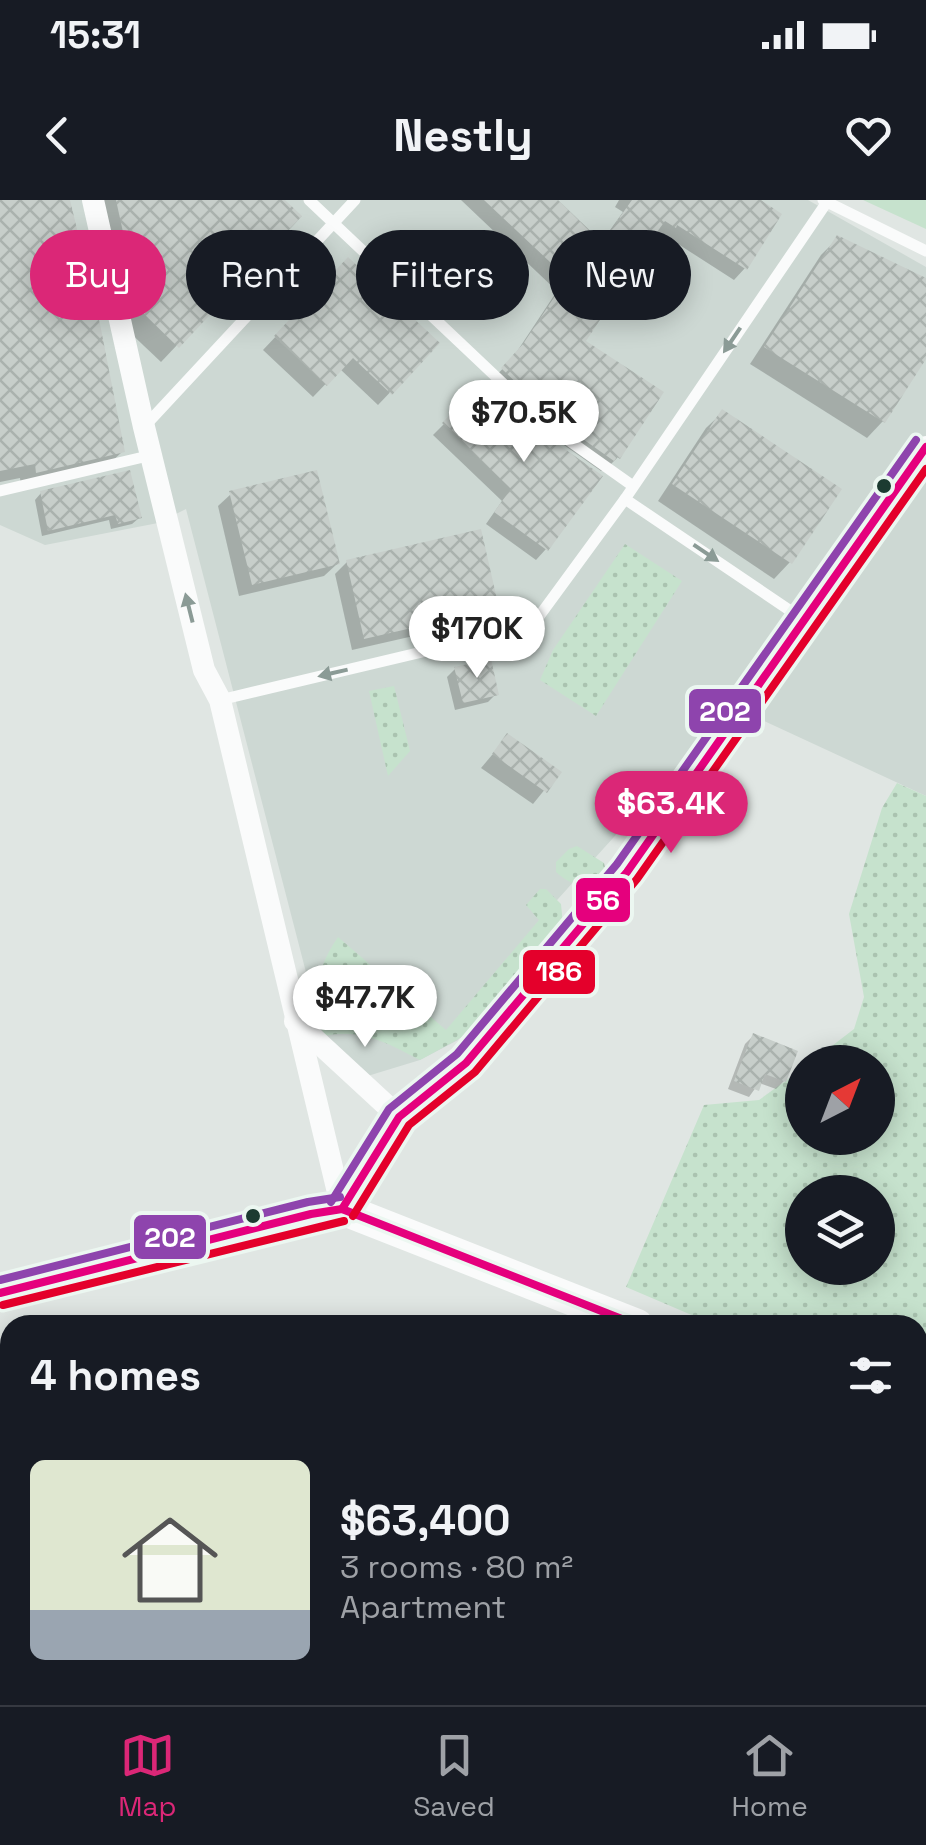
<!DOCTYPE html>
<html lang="en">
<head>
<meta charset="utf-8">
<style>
  body { margin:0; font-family:"Space Grotesk",sans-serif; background:#20242c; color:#f1f3f6; height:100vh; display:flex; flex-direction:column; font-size:38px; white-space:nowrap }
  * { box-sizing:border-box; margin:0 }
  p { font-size:32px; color:#9ea1a6 }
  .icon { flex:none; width:55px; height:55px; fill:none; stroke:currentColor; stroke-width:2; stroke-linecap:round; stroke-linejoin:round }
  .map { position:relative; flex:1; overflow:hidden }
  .sheet { position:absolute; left:0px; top:1115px; width:928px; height:390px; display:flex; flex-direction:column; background:#171b24; border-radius:30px 30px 0 0; box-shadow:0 5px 25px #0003 }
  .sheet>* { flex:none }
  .guide { position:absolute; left:30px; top:30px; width:868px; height:90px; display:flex; gap:20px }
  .needle { width:65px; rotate:42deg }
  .controls { position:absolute; left:785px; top:845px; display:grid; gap:20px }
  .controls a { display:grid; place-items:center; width:110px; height:110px; border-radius:50%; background:#171b24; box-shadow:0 5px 25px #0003; font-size:50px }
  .price { position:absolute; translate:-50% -85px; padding:0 22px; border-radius:35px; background:#fff; color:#222; font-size:32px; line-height:65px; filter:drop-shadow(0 2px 5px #0008) }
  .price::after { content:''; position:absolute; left:50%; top:60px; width:30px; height:22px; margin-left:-15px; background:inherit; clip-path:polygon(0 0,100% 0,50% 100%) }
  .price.on { background:#db2777; color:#fff }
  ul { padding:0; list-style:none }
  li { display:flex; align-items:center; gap:30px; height:250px; padding:0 30px }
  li+li { border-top:2px solid #363941 }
  li span { display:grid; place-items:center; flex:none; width:280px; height:200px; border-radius:15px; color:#555 }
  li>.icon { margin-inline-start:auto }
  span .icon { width:120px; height:120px; fill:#fffc; stroke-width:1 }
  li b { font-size:42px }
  h2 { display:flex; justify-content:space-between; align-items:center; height:120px; padding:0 30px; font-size:42px }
  .tag { padding:0 35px; border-radius:45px; background:#171b24; box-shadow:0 5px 25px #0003; font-size:35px; line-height:90px }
  .tag.on { background:#db2777; color:#fff }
  .status { display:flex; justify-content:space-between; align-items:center; height:70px; padding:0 50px; background:#171b24; direction:ltr }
  .status svg { height:28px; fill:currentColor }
  header { display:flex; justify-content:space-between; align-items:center; height:130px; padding:0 30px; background:#171b24; font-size:45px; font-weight:700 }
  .menu { display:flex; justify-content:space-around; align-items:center; height:140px; border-top:2px solid #363941; background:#171b24; font-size:28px; color:#9ea1a6 }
  .menu a { display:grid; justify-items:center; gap:5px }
  .menu .on { color:#db2777 }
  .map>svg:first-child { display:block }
  .built { fill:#cdd8d3 }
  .grass { fill:url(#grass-dots); fill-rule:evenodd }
  .park { fill:#c6e2cd }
  .shadow { fill:#0003 }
  .building { fill:url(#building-cross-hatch) }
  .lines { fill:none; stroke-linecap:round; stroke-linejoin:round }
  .service { stroke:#fafbfb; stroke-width:11 }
  .minor { stroke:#fafbfb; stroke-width:22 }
  .secondary { stroke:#fafbfb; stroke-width:32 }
  .bus-1-casing { stroke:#ecf7f1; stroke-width:15 }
  .bus-2-casing { stroke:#ecf7f1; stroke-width:15 }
  .bus-3-casing { stroke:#ecf7f1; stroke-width:15 }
  .bus-1 { stroke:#e5007d; stroke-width:8 }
  .bus-2 { stroke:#e4002b; stroke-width:8 }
  .bus-3 { stroke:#8e44ad; stroke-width:8 }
  .oneway { fill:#8b9b96 }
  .bus-dot { fill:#1c3b31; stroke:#ecf7f1; stroke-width:4 }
  .line-badge { stroke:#ecf7f1; stroke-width:4 }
  .badge-label { font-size:28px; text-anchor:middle; font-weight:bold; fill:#fff }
</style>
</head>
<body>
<div class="status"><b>15:31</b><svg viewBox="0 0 49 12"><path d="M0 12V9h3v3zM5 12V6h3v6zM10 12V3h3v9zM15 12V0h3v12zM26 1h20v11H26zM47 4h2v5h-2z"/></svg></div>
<header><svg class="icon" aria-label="back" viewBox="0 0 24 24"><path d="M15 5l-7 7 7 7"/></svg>Nestly<svg class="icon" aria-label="heart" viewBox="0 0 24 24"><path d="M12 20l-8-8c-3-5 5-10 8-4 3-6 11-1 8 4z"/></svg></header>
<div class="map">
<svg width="926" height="1505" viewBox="0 0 926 1505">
  <defs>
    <pattern id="grass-dots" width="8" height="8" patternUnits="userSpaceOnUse" patternTransform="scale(2.5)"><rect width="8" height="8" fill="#c6e2cd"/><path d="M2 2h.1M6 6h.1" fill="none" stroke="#aac3b0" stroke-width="1.8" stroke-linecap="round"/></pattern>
    <pattern id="building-cross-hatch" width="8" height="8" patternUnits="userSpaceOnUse" patternTransform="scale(2.5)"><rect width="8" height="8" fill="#c7ceca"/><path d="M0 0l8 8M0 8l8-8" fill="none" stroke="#aab2ae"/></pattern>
  </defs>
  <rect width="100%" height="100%" fill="#e0e6e3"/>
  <path class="built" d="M0,0H808L926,67V596L732,506L540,719L458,840L420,860L361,878L322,834L186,309L158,323L45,345L0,325Z"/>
  <g class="grass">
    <path d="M625,344L682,381L596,516L540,480L553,450Z"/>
    <path d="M394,486L410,551L388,576L369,491Z"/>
    <path d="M897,583L926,596V1162L918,1161V1125H715L626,1087L704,905L759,900L802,869V938H878V862H811L854,829L864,797L849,714L882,608ZM802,992H878V1068H802Z"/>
    <path d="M577,646L604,663L606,671C589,691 574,688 556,672V662L569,649Z"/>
    <path d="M540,689H546L561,704L563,725L464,836L420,860C387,843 361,828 324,836C311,797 315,771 338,737L446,830L539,720L526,705Z"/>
  </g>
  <path class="park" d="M863,0H926V29Z"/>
  <g class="shadow">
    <path d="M0,0H68L123,251L107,266L21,287L20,278L0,282Z"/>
    <path d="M97,0H281L299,16L161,162L124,127Z"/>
    <path d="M461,0H554L600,44L623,12L615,7L619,0H756L745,68L734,80L664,35L662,38L654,32L607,97L582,142L618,257L606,269L601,271L541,229L491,181L512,159L557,91Z"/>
    <path d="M838,38L926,81V154L883,221L867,238L750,164L821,55Z"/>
    <path d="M348,60L437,143L378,205L340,169L313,197L263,150Z"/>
    <path d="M483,185L546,349L536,360L486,324L502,301L433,235Z"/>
    <path d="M723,212L790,362L774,379L658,301L706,228Z"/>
    <path d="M41,293L139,318L132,324L111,329L109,320L42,336L35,300Z"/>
    <path d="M231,294L337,364L324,376L239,396L218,306Z"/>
    <path d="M347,362L496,407L484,420L352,450L335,374Z"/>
    <path d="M455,469L496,494L488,502L455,510L447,477Z"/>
    <path d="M508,536L559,572L533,604L481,568Z"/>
    <path d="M753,836L784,881L776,889L759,883L749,897L728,889L745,844Z"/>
  </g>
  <g class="building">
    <path d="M0,0H70L100,124L125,252L36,273L35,264L0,271Z"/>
    <path d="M116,0H285L302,16L179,148L140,110Z"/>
    <path d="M484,0H558L602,42L632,0H761L782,14L747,70L677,25L676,28L665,21L610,97L614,99L586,141L664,192L620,259L617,257L614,261L553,218L501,168L523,144L567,78Z"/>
    <path d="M837,35L926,78V159L885,223L764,147Z"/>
    <path d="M348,57L440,143L392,195L353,158L327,186L274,136Z"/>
    <path d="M483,181L486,184L488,182L542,233L603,276L548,351L494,312L511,289L442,223Z"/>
    <path d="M722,209L842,289L792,364L672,284Z"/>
    <path d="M130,270L142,318L118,324L115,315L48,331L40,291Z"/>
    <path d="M317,270L340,364L252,385L229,291Z"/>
    <path d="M481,329L499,408L364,439L346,360Z"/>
    <path d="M491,459L499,495L463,503L454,467Z"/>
    <path d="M507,533L562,572L547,593L492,554Z"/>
    <path d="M753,833L798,851L786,882L765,874L759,891L734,881Z"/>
  </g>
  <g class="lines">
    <g class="service">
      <path d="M309,0L547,225L633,286"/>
      <path d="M823,0L926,51"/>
      <path d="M144,227L355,0"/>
      <path d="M0,291L152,255"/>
      <path d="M625,299L804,420"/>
      <path d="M220,500L532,426L625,299L827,2"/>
    </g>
    <g class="minor">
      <path d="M93,0L144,227L204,470L220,500L342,1009"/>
      <path d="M295,821L399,917"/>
      <path d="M342,1009L399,917L466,863L627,672L926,247"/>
    </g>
    <g class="secondary">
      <path d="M0,1093L311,1014L342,1009L637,1125"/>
      <path d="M918,1188L926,1189"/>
    </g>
    <g class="bus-1-casing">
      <g id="bus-1">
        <path d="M342,1009L399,917L466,863L627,672L926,247"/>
        <path d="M0,1093L311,1014L342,1009L637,1125"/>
      </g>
    </g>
    <g class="bus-2-casing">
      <g id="bus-2">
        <path d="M353,1016L409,925L475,872L637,679L926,269"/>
        <path d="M3,1105L344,1021"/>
      </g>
    </g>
    <g class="bus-3-casing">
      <g id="bus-3">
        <path d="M331,1002L389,909L457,854L617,664L916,240"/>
        <path d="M0,1080L308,1002L340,997"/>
      </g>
    </g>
    <use href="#bus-1" class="bus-1"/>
    <use href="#bus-2" class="bus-2"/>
    <use href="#bus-3" class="bus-3"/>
  </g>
  <defs><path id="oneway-solid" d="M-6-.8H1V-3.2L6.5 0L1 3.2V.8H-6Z" transform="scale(2.5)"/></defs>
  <g class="oneway">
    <use href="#oneway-solid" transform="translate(732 140) rotate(124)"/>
    <use href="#oneway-solid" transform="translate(706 353) rotate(34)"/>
    <use href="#oneway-solid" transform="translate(189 408) rotate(-104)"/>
    <use href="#oneway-solid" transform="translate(333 473) rotate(167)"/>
  </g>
  <g class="bus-dot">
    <circle cx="884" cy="286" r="9"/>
    <circle cx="253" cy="1016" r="9"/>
  </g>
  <g class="line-badge">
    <rect x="687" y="487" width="76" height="48" rx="10" fill="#8e44ad"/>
    <rect x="574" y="676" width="58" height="48" rx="10" fill="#e5007d"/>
    <rect x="521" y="748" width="76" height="48" rx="10" fill="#e4002b"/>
    <rect x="132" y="1013" width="76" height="48" rx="10" fill="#8e44ad"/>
  </g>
  <g class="badge-label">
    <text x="725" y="521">202</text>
    <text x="603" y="710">56</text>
    <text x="559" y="781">186</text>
    <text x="170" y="1047">202</text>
  </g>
</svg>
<div class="controls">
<a><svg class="needle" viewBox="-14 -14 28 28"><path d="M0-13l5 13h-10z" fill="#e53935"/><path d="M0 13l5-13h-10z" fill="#9ea1a6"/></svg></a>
<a><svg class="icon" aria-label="layers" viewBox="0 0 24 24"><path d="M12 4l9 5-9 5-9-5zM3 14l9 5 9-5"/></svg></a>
</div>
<b class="price" style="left:524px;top:265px">$70.5K</b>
<b class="price" style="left:477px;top:481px">$170K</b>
<b class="price on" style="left:671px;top:656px">$63.4K</b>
<b class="price" style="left:365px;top:850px">$47.7K</b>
<div class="guide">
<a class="tag on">Buy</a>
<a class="tag">Rent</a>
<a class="tag">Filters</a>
<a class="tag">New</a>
</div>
<section class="sheet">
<h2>4 homes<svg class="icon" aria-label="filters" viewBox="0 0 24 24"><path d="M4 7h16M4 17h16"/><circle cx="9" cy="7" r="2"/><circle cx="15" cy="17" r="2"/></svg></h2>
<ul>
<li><span style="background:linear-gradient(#dfe7d0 75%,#9aa5b1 0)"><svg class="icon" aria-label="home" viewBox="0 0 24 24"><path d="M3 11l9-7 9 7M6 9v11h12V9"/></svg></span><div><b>$63,400</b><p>3 rooms · 80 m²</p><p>Apartment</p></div></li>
</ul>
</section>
</div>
<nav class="menu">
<a class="on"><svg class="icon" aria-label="map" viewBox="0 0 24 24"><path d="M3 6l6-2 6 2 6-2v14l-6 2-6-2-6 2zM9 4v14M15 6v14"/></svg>Map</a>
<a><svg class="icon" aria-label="saved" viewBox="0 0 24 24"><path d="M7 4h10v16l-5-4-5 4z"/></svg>Saved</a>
<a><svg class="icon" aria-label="home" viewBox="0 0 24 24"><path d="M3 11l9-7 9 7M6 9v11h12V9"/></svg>Home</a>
</nav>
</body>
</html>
